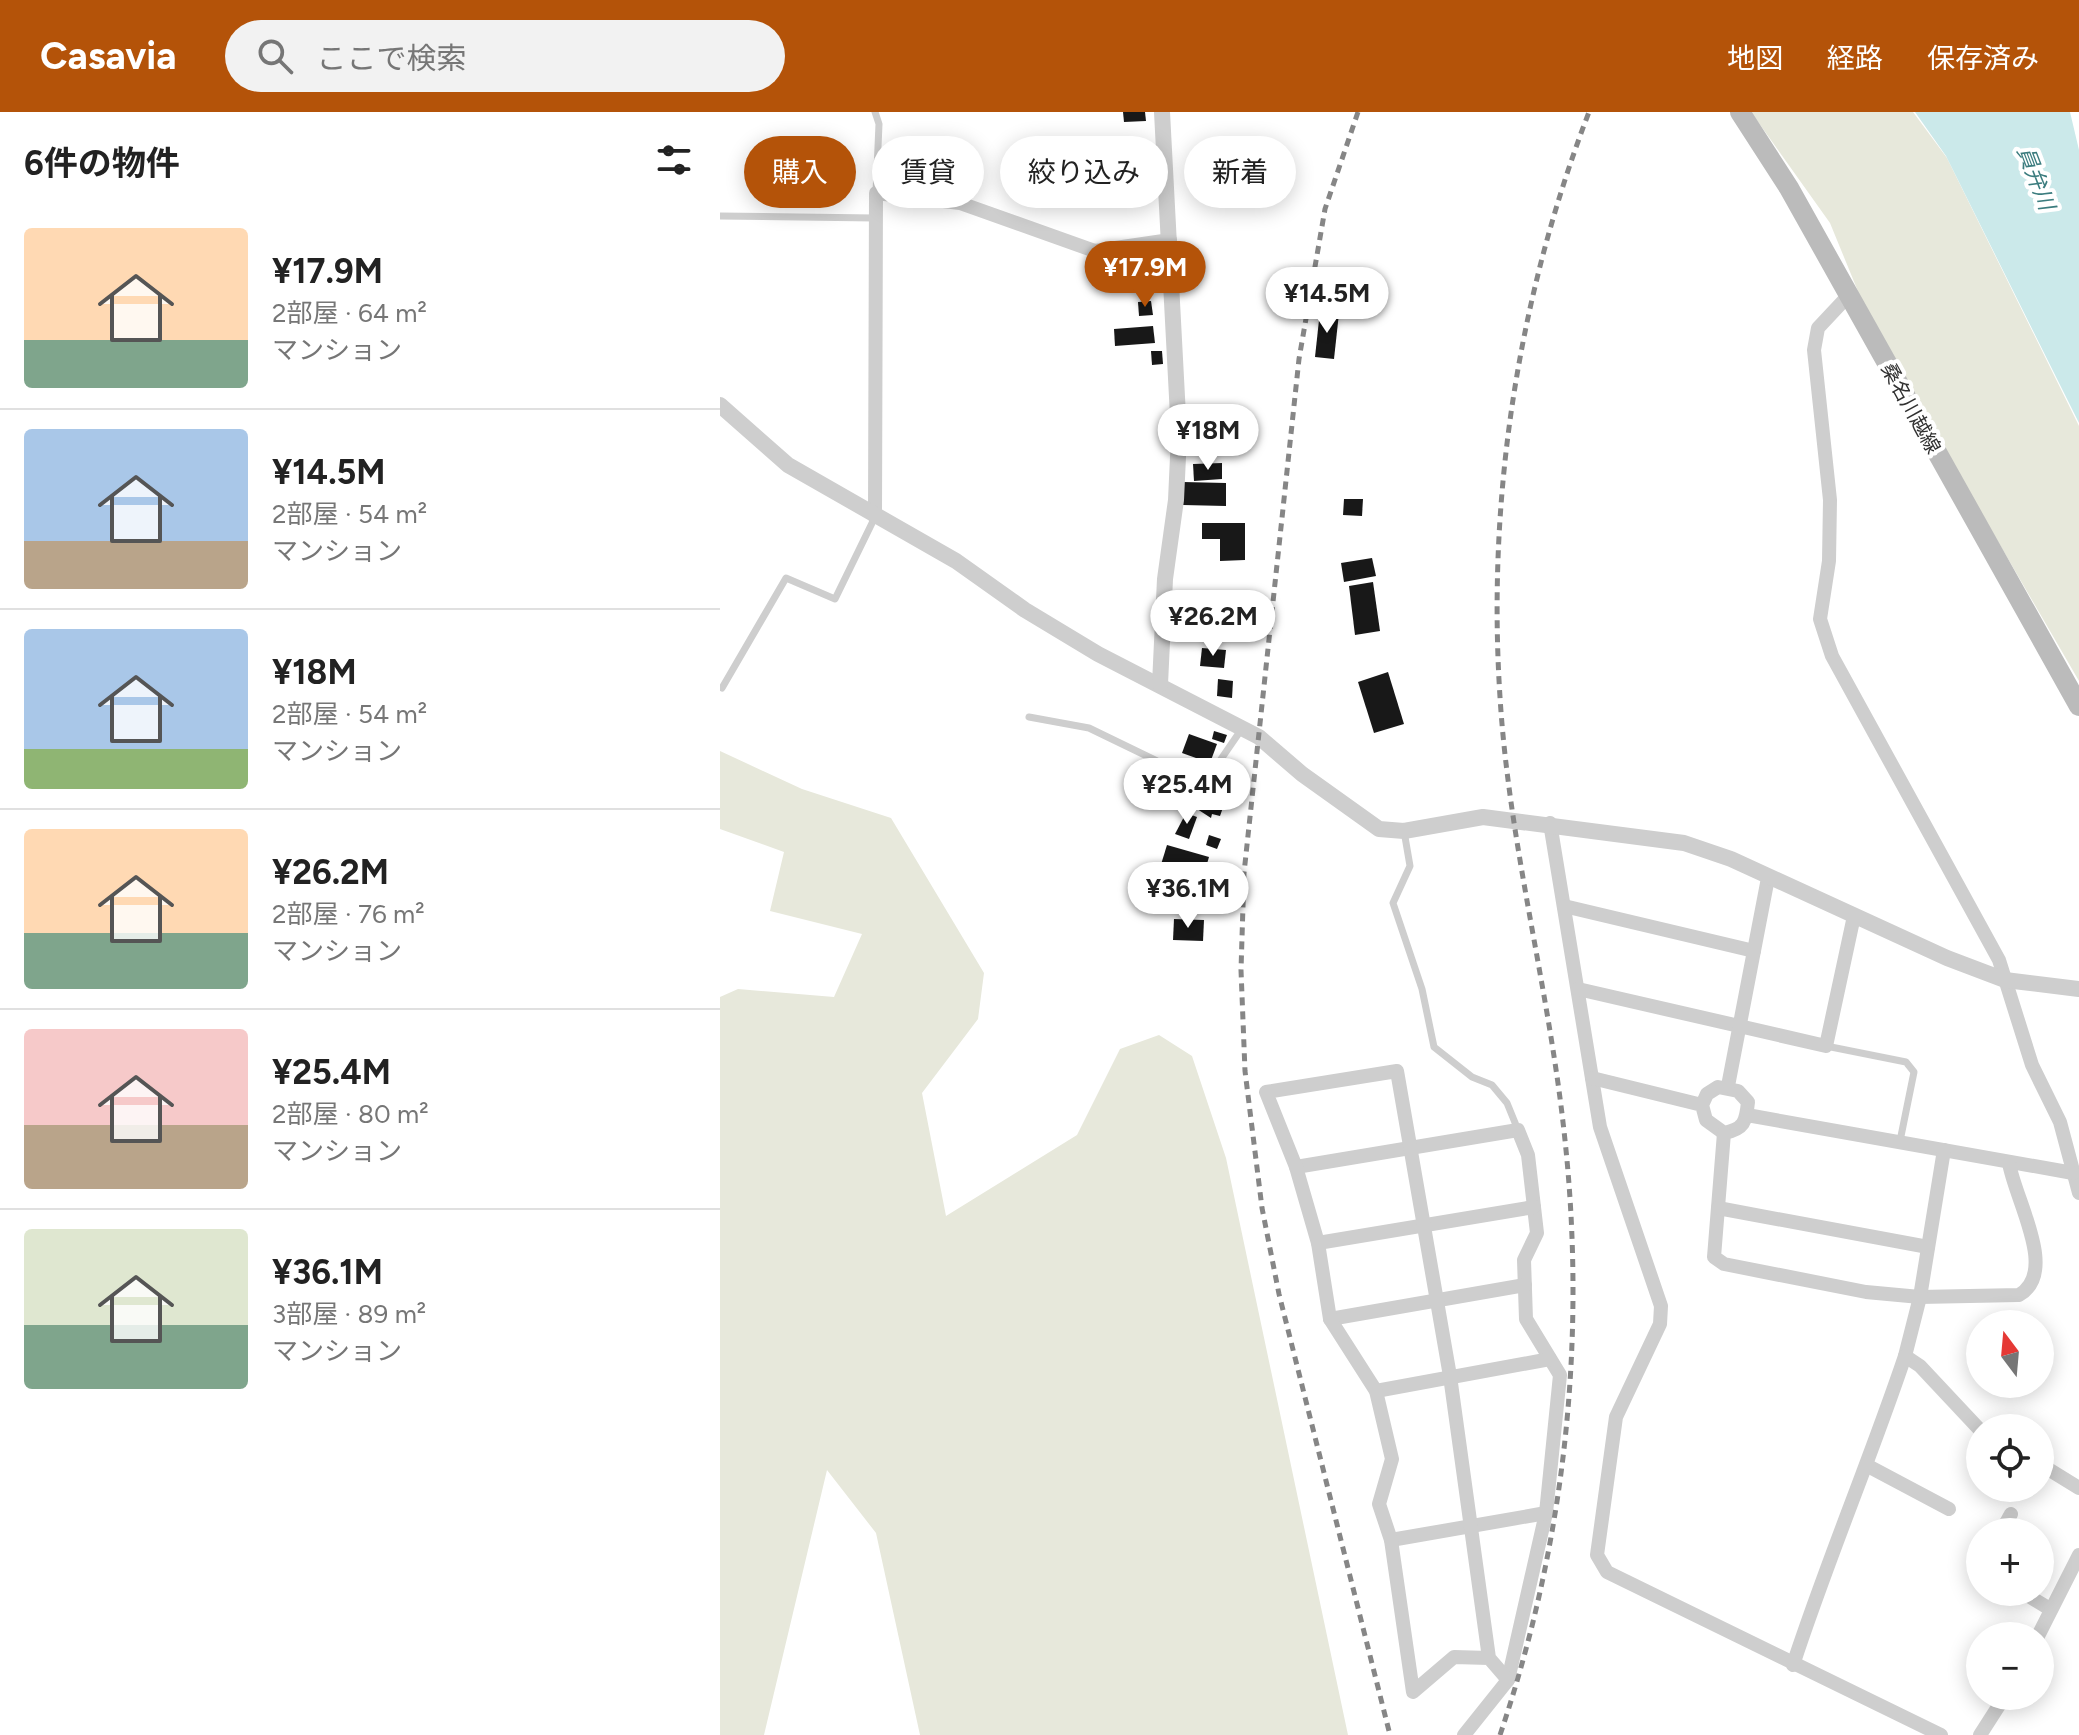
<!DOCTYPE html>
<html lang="ja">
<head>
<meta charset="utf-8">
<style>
  body { margin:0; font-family:Figtree,"Noto Sans JP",sans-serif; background:#f2f2f2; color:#222; height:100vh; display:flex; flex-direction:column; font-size:30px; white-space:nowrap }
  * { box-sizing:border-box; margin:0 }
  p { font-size:26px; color:#767676 }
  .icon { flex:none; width:44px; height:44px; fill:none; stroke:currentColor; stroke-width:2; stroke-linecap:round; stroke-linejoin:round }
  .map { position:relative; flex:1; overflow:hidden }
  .sheet { display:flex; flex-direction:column; background:#fff; width:720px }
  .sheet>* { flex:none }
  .banner { position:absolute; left:24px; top:24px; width:760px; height:72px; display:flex; gap:16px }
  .needle { width:52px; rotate:344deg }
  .fabs { position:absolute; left:1246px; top:1198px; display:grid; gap:16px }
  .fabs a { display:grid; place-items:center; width:88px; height:88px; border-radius:50%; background:#fff; box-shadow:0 4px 20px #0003; font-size:40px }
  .price { position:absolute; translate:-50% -68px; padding:0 18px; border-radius:28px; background:#fff; color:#222; font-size:26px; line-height:52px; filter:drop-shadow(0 2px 4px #0008) }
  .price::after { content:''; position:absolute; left:50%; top:48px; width:24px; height:18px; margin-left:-12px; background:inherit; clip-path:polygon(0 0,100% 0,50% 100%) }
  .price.active { background:#b45309; color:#fff }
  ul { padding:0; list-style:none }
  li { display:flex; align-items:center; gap:24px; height:200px; padding:0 24px }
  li+li { border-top:2px solid #e0e0e0 }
  li span { display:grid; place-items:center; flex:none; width:224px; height:160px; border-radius:8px; color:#555 }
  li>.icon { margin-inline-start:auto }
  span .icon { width:96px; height:96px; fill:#fffc; stroke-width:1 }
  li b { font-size:34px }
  h2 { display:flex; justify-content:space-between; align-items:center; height:96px; padding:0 24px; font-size:34px }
  .pill { padding:0 28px; border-radius:36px; background:#fff; box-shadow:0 4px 20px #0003; font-size:28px; line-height:72px }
  .pill.active { background:#b45309; color:#fff }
  header { display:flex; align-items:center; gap:48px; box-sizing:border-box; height:112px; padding:0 40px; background:#b45309; color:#fff }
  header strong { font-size:38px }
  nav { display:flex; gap:44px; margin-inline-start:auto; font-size:28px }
  .search { width:560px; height:72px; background:#f2f2f2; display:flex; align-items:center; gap:20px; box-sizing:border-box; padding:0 28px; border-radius:44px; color:#767676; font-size:30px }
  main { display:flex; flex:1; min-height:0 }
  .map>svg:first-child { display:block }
  .green { fill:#e7e8db }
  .water { fill:#cbe9ea }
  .building { fill:#181818 }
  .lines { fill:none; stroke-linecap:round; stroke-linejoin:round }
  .service { stroke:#cecece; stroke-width:7 }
  .minor { stroke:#cecece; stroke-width:14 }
  .tertiary { stroke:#cecece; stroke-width:16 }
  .secondary { stroke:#bbb; stroke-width:20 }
  .rail { stroke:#868686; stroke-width:5; stroke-dasharray:8 6; stroke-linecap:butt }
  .labels { text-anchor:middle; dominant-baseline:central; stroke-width:8; stroke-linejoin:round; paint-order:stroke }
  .street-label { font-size:20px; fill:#313131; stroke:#fff }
  .water-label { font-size:22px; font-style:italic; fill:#3b7c7e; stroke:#fff }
</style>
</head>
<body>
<header>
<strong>Casavia</strong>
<div class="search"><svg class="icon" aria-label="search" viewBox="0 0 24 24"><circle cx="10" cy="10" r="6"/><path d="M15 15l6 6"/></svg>ここで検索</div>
<nav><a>地図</a><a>経路</a><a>保存済み</a></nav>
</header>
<main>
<section class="sheet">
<h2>6件の物件<svg class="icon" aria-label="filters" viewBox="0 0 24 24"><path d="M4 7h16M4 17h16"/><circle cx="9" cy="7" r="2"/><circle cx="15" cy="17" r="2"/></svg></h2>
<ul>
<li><span style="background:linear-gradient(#ffd9b3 70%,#7fa58c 0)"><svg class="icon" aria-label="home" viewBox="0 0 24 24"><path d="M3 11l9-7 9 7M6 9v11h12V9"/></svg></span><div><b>¥17.9M</b><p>2部屋 · 64 m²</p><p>マンション</p></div></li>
<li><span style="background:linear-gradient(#a9c7e8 70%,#b9a48a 0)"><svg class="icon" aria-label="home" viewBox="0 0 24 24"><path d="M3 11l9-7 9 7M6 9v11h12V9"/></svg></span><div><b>¥14.5M</b><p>2部屋 · 54 m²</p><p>マンション</p></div></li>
<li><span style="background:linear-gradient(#a9c7e8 75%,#8fb573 0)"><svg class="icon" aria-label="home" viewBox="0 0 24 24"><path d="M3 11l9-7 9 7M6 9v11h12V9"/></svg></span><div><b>¥18M</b><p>2部屋 · 54 m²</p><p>マンション</p></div></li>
<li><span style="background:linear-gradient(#ffd9b3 65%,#7fa58c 0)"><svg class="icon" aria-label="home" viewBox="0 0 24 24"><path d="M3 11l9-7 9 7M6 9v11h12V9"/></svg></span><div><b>¥26.2M</b><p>2部屋 · 76 m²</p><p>マンション</p></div></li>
<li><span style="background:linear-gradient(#f6c9c9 60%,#b9a48a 0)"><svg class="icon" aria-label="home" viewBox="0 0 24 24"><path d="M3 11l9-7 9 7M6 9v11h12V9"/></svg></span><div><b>¥25.4M</b><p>2部屋 · 80 m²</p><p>マンション</p></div></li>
<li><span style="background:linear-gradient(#dfe7d0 60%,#7fa58c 0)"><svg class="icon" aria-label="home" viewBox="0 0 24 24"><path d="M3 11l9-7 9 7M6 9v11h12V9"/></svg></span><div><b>¥36.1M</b><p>3部屋 · 89 m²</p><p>マンション</p></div></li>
</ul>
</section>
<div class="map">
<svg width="1359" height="1623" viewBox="0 0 1359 1623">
  <rect width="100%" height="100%" fill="#fff"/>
  <g class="green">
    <path d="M1031,0H1193L1227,46L1359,314V569L1151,211L1110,111Z"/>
    <path d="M0,639L82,677L171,706L264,861L258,907L202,981L226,1104L357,1023L400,937L439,923L472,944L506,1046L628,1623H200L156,1421L107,1358L44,1623H0V885L18,877L114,885L142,822L50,799L64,740L0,717Z"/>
  </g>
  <path class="water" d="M1195,0H1350L1359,38V311L1226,44Z"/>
  <g class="building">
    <path d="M403,0H425L426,9L404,10Z"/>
    <path d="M431,189L433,203L419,204L418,190Z"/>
    <path d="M600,199L619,201L614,247L595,245Z"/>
    <path d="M433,214L435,231L395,234L394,217Z"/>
    <path d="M431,239H442L443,252L432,253Z"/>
    <path d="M502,351V367L474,369L473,352Z"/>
    <path d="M463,370L506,371V394L463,393Z"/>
    <path d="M624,387H643L642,404L623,403Z"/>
    <path d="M482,411H525V448L500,449V427H482Z"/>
    <path d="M652,446L656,464L624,470L621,451Z"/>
    <path d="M653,470L660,519L635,523L629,474Z"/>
    <path d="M482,536L506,538L504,556L480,554Z"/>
    <path d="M668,560L684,612L654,621L638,570Z"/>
    <path d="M498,567L513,569L512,586L497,584Z"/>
    <path d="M494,619L507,623L504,631L492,627Z"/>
    <path d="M469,622L497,632L490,651L462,641Z"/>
    <path d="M497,660L511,665L504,684L483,676L487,666L493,668Z"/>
    <path d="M480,677L506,687L500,704L492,702L491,706L474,695Z"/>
    <path d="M466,701L477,705L469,727L455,722Z"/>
    <path d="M489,723L501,727L497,737L486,733Z"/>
    <path d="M447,733L489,745L481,772L439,759Z"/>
    <path d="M454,807L484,808L483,829L453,828Z"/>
  </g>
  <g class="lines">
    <g class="service">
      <path d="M155,0L159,12L156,81"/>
      <path d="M0,104L154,106"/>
      <path d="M2,576L66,466L115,487L155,405"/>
      <path d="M309,605L369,616L437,649L476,660L497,653L521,618"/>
      <path d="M684,719L690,754L673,791L702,877L714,935L752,965L772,973L787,991L798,1018"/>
      <path d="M1106,934L1186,950L1194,960L1180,1029"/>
    </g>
    <g class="minor">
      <path d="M1128,184L1098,216L1094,238L1110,388L1109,449L1100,507L1112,544L1279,848L1312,953L1340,1010L1359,1081"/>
      <path d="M155,405L156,81L240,91L375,139L450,128"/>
      <path d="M830,711L880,1015L941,1194L940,1212L896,1305L877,1443L887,1460L1221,1623"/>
      <path d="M844,794L1034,839"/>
      <path d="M858,877L1106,934L1134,804"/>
      <path d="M872,966L982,993L986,1008L1004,1021C1024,1017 1026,1010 1028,990L1018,979L998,975L987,982L982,993"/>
      <path d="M1008,974L1048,766"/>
      <path d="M1027,1003L1353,1061"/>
      <path d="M1004,1021L994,1145L1004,1152L1146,1180L1200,1185L1299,1183C1339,1160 1295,1088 1289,1051"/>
      <path d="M1224,1038L1200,1185L1185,1244L1200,1254L1260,1318"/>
      <path d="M576,1055L798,1018L808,1043L817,1121L804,1148L806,1207L840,1263L826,1401L788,1568"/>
      <path d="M998,1096L1208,1135"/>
      <path d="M598,1131L814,1095"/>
      <path d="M610,1207L805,1173"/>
      <path d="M656,1279L830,1247"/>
      <path d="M1320,1352L1359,1376"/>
      <path d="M1148,1354L1229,1397"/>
      <path d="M1281,1420L1291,1402"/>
      <path d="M671,1428L826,1401"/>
      <path d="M1302,1480L1330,1497"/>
      <path d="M1318,1524L1359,1443"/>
      <path d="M1073,1553C1107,1449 1150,1348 1185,1244"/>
      <path d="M744,1623L788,1568L769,1546L730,1264L677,959L546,980L576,1055L598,1131L610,1207L656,1279L672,1347L659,1392L671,1428L693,1580L734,1545L769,1546"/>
      <path d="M1260,1623L1285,1584"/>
    </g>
    <g class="tertiary">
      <path d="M0,293L68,353L236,449L305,498L378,542L539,625L582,662L659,717L684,719L763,705L964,731L1011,747L1227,846L1285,868L1359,877"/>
      <path d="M440,572L445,467L456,388L459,323L442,0"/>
    </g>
    <path class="secondary" d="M1020,0L1069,76L1359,594"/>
    <g class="rail">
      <path d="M638,0L605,97L579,247L524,761L521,858L525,959L542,1096L559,1182L670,1623"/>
      <path d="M780,1623C846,1428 867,1223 844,1019C828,873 789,731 780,585C767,387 798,185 869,0"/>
    </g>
  </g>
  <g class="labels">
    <g class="street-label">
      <text transform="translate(1191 296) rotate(61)">桑名川越線</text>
    </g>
    <g class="water-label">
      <text transform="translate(1316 66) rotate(69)">員弁川</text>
    </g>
  </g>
</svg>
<div class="fabs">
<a><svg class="needle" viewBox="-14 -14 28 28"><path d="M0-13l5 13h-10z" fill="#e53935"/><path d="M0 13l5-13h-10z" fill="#767676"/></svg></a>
<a><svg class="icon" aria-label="locate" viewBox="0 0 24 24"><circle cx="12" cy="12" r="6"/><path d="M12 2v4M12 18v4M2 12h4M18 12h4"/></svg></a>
<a>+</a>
<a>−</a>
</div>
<b class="price active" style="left:425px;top:197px">¥17.9M</b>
<b class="price" style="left:607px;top:223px">¥14.5M</b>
<b class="price" style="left:488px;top:360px">¥18M</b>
<b class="price" style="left:493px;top:546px">¥26.2M</b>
<b class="price" style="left:467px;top:714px">¥25.4M</b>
<b class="price" style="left:468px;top:818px">¥36.1M</b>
<div class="banner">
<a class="pill active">購入</a>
<a class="pill">賃貸</a>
<a class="pill">絞り込み</a>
<a class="pill">新着</a>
</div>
</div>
</main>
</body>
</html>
